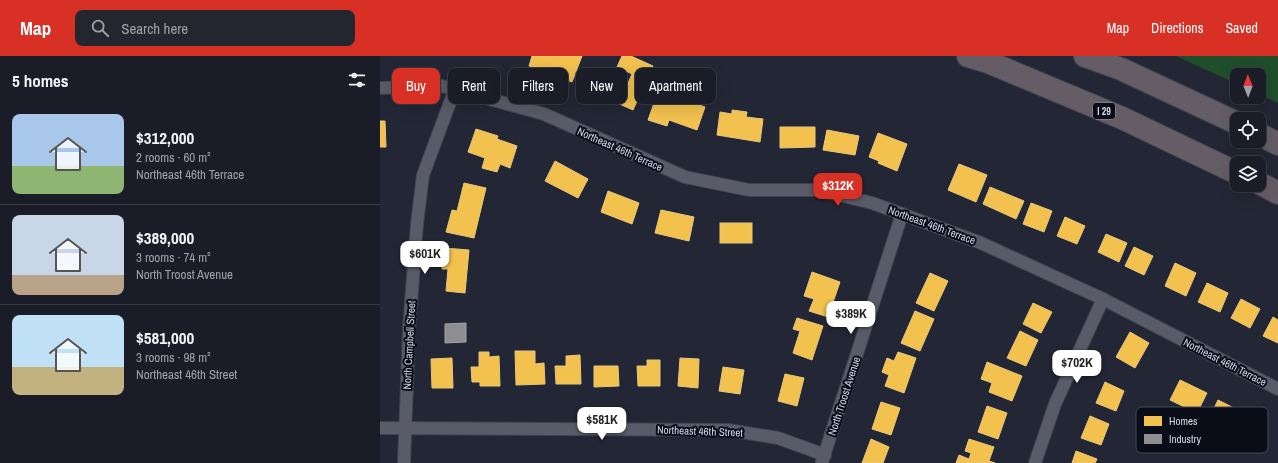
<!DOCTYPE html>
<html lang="en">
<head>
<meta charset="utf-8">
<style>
  body { margin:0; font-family:"Archivo Narrow",sans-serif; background:#23252f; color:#f1f3f6; height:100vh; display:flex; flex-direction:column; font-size:15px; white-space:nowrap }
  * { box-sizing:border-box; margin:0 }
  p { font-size:13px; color:#9fa1a7 }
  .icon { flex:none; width:22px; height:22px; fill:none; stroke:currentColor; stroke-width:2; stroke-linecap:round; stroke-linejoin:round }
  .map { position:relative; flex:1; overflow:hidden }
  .drawer { display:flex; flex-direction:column; background:#1a1c27; width:380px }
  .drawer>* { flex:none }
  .hud { position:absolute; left:12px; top:12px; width:380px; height:36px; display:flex; gap:8px }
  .needle { width:26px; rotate:359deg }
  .tools { position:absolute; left:850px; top:12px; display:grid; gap:8px }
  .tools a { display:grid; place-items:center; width:36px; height:36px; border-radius:8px; background:#1a1c27; box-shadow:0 4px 16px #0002,0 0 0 1px #383a44; font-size:20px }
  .price { position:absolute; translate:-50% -34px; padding:0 9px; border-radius:8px; background:#fff; color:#222; font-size:13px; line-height:26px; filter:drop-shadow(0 1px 2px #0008) }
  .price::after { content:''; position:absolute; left:50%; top:24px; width:12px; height:9px; margin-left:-6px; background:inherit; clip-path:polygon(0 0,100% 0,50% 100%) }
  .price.on { background:#d93025; color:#fff }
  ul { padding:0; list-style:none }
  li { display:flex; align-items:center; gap:12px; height:100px; padding:0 12px }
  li+li { border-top:1px solid #383a44 }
  li span { display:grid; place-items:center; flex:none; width:112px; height:80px; border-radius:8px; color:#555 }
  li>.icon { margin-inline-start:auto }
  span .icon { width:48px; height:48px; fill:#fffc; stroke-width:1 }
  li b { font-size:17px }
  h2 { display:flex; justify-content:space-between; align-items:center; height:48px; padding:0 12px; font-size:17px }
  .pill { padding:0 14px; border-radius:8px; background:#1a1c27; box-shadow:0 4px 16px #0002,0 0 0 1px #383a44; font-size:14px; line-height:36px }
  .pill.on { background:#d93025; color:#fff }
  header { display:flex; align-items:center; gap:24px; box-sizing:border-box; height:56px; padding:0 20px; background:#d93025; color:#fff }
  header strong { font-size:19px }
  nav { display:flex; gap:22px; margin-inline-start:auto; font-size:14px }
  .search { width:280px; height:36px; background:#23252f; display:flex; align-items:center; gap:10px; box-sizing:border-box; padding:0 14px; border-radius:8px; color:#9fa1a7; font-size:15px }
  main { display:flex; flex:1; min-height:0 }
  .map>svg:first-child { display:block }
  .green { fill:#1f4f2a }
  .homes { fill:#f2c14e; stroke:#e8c77c }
  .industry { fill:#8d8d92; stroke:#a1a3ab }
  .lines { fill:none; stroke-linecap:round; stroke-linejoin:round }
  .minor-casing { stroke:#41434f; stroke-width:14 }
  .motorway-casing { stroke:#41434f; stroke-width:24 }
  .minor { stroke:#595c68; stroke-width:12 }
  .motorway { stroke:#645d66; stroke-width:22 }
  .labels { text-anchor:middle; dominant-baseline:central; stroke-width:4; stroke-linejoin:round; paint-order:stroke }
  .shield { fill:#0a0c18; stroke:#9599a8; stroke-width:1 }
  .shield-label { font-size:10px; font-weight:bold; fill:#d0d5e6 }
  .street-label { font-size:11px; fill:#d0d5e6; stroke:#0a0c18 }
  .key { fill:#0a0c18; stroke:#454856; stroke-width:1 }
  .key-label { font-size:11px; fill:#d0d5e6 }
</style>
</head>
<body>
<header>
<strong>Map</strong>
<div class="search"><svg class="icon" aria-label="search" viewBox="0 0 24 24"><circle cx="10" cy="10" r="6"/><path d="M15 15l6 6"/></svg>Search here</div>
<nav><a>Map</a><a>Directions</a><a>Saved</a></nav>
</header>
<main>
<section class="drawer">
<h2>5 homes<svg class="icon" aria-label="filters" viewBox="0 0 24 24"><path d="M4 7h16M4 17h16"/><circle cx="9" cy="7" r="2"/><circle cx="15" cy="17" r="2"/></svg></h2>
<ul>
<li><span style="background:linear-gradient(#a9c7e8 65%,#8fb573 0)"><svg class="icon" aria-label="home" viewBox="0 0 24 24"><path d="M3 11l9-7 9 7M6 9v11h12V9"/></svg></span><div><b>$312,000</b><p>2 rooms · 60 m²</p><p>Northeast 46th Terrace</p></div></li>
<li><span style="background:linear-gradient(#c9d6e8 75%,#b9a48a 0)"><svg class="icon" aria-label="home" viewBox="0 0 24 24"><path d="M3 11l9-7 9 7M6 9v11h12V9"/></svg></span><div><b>$389,000</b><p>3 rooms · 74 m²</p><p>North Troost Avenue</p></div></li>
<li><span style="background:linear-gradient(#bfe0f5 65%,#c2b280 0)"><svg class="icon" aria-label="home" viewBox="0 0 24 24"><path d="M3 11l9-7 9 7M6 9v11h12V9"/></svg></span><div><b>$581,000</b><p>3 rooms · 98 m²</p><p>Northeast 46th Street</p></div></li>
</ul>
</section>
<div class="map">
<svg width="898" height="407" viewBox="0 0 898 407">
  <rect width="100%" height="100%" fill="#232634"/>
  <path class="green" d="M796,0H898V47L879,38V19H857V28Z"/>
  <g class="homes">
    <path d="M152,0H202L192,26L149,10Z"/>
    <path d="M242,0H251L273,10L253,54L228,43L236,27L246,32L252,18L237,11Z"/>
    <path d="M284,31L297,36L295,41L325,51L317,74L289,64L287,70L268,64L278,36L282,37Z"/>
    <path d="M352,54L367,56L366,61L383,63L380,86L337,79L340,56L352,58Z"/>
    <path d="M0,65H5L6,91H0Z"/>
    <path d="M400,71H435V91L400,92Z"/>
    <path d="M96,73L118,80L117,83L137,90L130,112L120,108L117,116L102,112L105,102L88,96Z"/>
    <path d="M447,74L479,80L475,99L443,94Z"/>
    <path d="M498,77L527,88L517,115L498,107L499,105L489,101Z"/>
    <path d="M175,105L208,123L198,142L165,125Z"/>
    <path d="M579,108L607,119L596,146L568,134Z"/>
    <path d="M84,127L106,132L94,182L66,176L72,154L77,155Z"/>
    <path d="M610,131L644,145L636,163L603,148Z"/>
    <path d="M228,135L259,147L252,168L221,156Z"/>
    <path d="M651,147L672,155L664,176L643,168Z"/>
    <path d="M281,154L314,161L309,185L275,177Z"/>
    <path d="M685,161L705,170L697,188L677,180Z"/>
    <rect x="340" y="167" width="32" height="20"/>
    <path d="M726,178L747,187L739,206L718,196Z"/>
    <path d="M754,191L773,200L764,219L745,210Z"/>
    <path d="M64,192L89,194L85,237L66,235L68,213H62Z"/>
    <path d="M795,207L816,217L806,240L785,230Z"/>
    <path d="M432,216L460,226L448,261L429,255L434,243L424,240Z"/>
    <path d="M550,217L568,225L554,255L536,247Z"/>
    <path d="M827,227L848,237L840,256L818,246Z"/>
    <path d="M861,243L880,253L870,272L851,262Z"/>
    <path d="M653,247L672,256L661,277L643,268Z"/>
    <path d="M535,255L554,263L540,295L521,287Z"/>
    <path d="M893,261L898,264V287L883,280Z"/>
    <path d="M417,262L443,270L432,304L413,297L420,275L413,273Z"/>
    <path d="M640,275L658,284L646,310L627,302Z"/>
    <path d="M750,276L769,287L755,312L736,301Z"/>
    <path d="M135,295H155V308L164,307L165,328L136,329Z"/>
    <path d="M99,296H109V301L119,300L120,330H100V326H92L91,311H99Z"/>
    <path d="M518,296L536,302L524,337L505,330L509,319L502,316L507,302L514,305Z"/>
    <path d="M200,299L201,328H176L175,310H186V300Z"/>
    <path d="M72,302L73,332H52L51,303Z"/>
    <path d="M300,302L319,303L318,332L298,330Z"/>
    <path d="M267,304H280V330H258L257,310H267Z"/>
    <path d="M607,306L642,320L632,345L609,336L612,327L601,323Z"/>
    <path d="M214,310H238L239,330L214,331Z"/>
    <path d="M343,311L364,314L360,338L339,335Z"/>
    <path d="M405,318L424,322L417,350L398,345Z"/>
    <path d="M800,324L827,337L817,357L790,344Z"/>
    <path d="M725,326L744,335L736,355L716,347Z"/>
    <path d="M838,344L860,355L850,374L829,363Z"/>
    <path d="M501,346L520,352L511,379L492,373Z"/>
    <path d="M607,350L627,357L618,383L598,376Z"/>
    <path d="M710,360L729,368L721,389L701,382Z"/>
    <path d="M491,383L509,391L503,407H482Z"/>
    <path d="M589,383L614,391L609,405L615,407H576L579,399L589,403L591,397L585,395Z"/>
    <path d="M696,395L717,403L715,407H692Z"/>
  </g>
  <path class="industry" d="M86,267V286L65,287V268Z"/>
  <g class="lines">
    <g class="minor-casing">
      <g id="minor">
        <path d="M0,32L62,30L164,58L305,121L369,134H438L492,147L601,187L723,243L898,333"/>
        <path d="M0,372L348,374L398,382L445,399"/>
        <path d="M442,406L522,158"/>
        <path d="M24,407L29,274L37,168L43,119L75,33"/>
        <path d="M655,407L675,348L723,243"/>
      </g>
    </g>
    <g class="motorway-casing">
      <g id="motorway">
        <path d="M588,0L608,6L742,62L857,117"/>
        <path d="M705,0L741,13L857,67"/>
        <path d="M879,78L898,88"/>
        <path d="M879,127L898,137"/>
      </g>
    </g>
    <use href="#minor" class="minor"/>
    <use href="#motorway" class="motorway"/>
  </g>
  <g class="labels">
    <rect class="shield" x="713" y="47" width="22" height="16" rx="3"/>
    <g class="shield-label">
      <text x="724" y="55">I 29</text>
    </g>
    <g class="street-label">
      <text transform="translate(240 93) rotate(24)">Northeast 46th Terrace</text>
      <text transform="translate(552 169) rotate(20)">Northeast 46th Terrace</text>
      <text transform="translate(29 289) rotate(-87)">North Campbell Street</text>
      <text transform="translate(845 306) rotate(27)">Northeast 46th Terrace</text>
      <text transform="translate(464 340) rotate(-72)">North Troost Avenue</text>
      <text transform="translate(320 375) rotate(2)">Northeast 46th Street</text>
    </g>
  </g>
  <rect x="756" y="351" width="132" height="46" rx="6" class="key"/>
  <rect x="764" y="360" width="18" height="10" fill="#f2c14e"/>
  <rect x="764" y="378" width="18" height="10" fill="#8d8d92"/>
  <g class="key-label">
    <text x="789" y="369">Homes</text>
    <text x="789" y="387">Industry</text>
  </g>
</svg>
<div class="tools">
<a><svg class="needle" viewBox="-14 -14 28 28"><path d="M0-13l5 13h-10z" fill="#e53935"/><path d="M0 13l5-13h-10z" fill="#9fa1a7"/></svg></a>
<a><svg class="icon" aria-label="locate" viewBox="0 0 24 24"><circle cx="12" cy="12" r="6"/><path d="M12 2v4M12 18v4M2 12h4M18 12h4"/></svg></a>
<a><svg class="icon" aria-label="layers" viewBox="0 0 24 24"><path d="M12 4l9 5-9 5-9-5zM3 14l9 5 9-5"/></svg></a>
</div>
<b class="price on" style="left:458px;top:151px">$312K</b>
<b class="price" style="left:45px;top:219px">$601K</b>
<b class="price" style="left:471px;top:279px">$389K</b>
<b class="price" style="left:697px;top:328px">$702K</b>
<b class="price" style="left:222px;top:385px">$581K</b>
<div class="hud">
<a class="pill on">Buy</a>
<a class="pill">Rent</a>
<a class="pill">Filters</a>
<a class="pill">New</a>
<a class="pill">Apartment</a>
</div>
</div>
</main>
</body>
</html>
